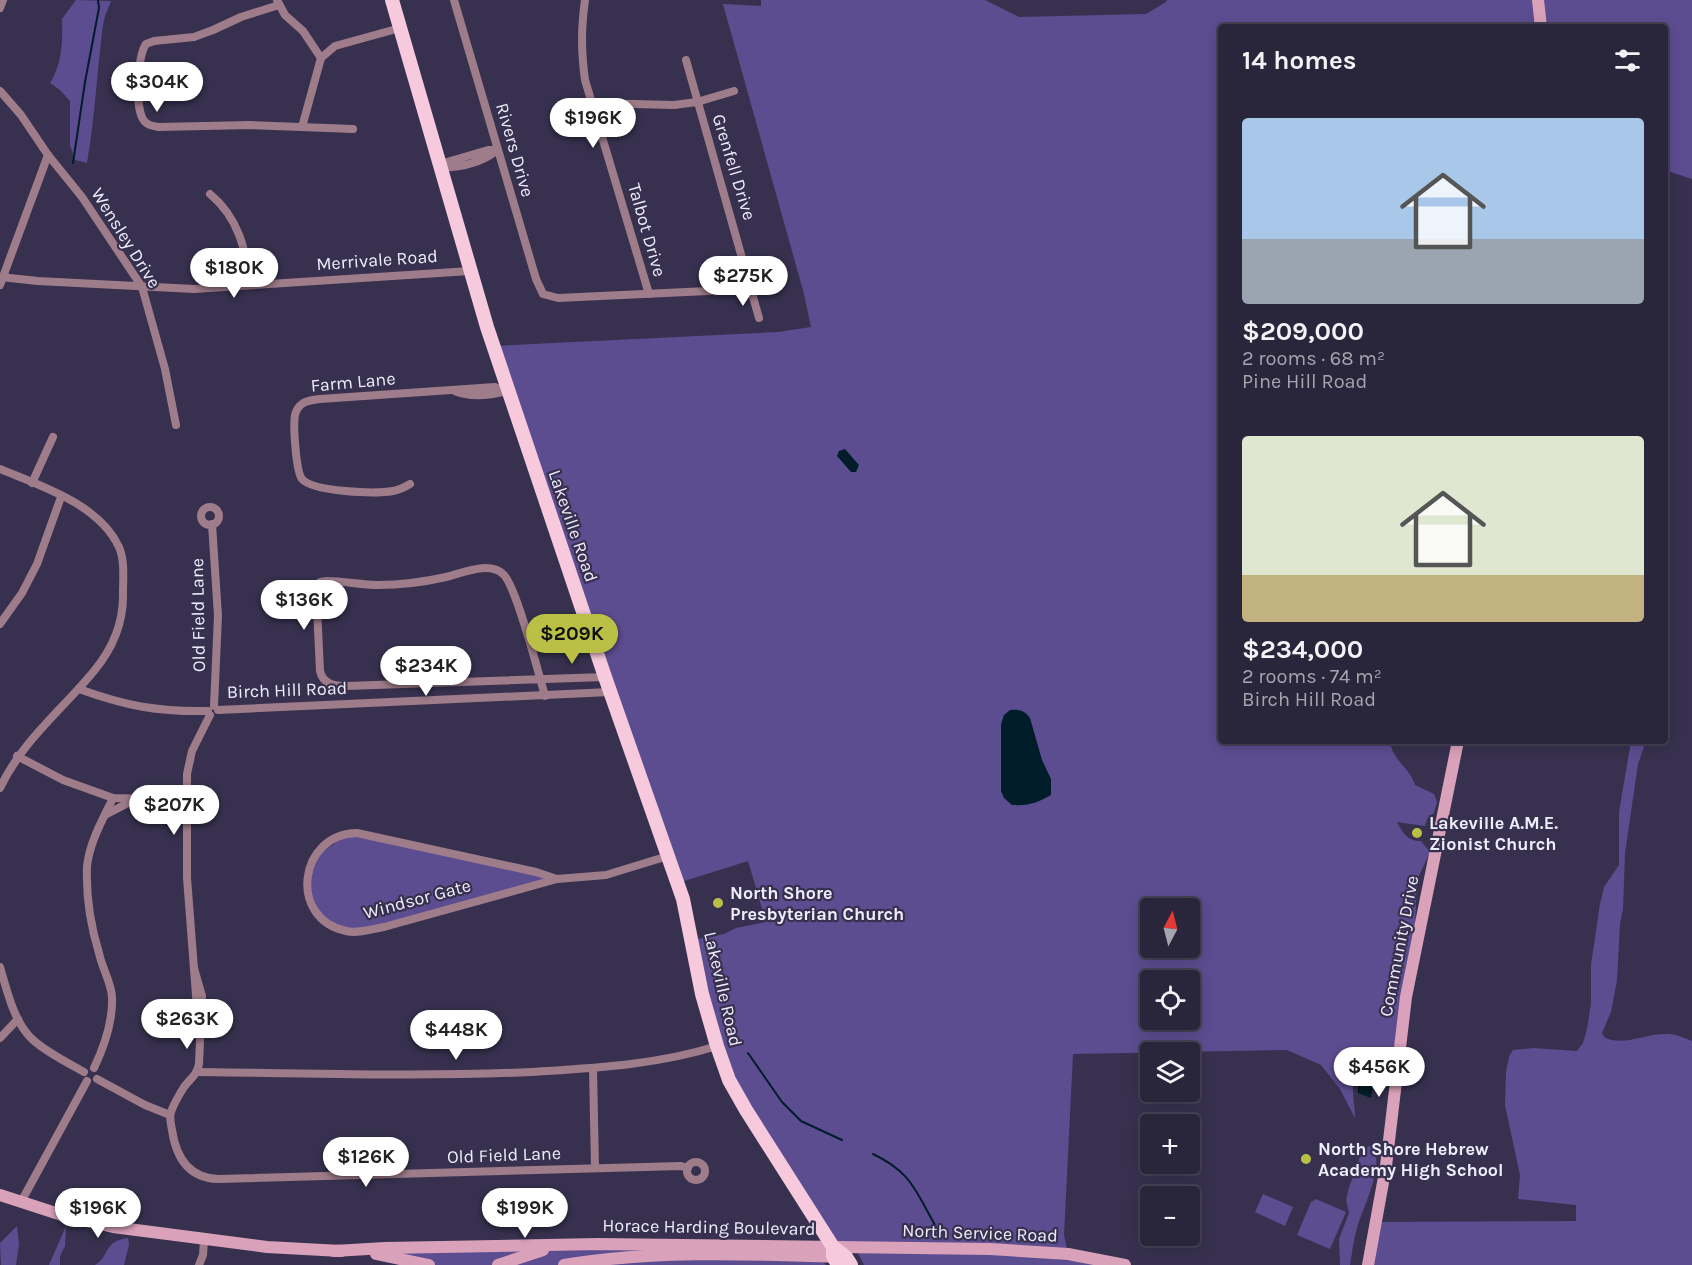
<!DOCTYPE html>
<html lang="en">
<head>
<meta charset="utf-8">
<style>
  body { margin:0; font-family:Karla,sans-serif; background:#353146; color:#f1f3f6; height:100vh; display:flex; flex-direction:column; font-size:22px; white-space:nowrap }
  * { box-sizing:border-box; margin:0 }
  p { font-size:20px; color:#a5a5af }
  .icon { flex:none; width:33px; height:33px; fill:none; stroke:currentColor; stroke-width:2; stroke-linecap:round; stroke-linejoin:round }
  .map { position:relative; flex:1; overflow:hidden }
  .sheet { position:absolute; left:1218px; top:24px; width:450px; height:720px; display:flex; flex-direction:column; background:#29253b; border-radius:6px; box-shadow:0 3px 15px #0003,0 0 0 2px #454255 }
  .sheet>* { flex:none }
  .needle { width:39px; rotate:7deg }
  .tools { position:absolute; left:1140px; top:898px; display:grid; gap:12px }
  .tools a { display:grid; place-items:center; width:60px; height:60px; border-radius:6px; background:#29253b; box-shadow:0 3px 15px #0003,0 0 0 2px #454255; font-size:30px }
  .price { position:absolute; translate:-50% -51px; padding:0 14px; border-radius:21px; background:#fff; color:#222; font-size:20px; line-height:39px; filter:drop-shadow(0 2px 3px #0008) }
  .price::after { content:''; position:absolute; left:50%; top:36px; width:18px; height:14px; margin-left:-9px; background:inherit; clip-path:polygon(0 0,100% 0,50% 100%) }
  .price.on { background:#bac045; color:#111 }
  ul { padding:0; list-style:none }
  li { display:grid; align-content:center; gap:12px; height:318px; padding:0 24px }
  li span { display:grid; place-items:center; height:186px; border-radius:6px; color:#555 }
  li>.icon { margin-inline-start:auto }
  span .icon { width:108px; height:108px; fill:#fffc; stroke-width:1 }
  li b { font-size:26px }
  h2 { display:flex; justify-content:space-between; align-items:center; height:72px; padding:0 24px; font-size:26px }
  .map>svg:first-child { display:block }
  .green { fill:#5c4d91; fill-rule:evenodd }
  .water { fill:#011d2a }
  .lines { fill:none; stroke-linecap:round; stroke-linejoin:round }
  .stream { stroke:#011d2a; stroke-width:2 }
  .street { stroke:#9f7c8a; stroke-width:8 }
  .secondary { stroke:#daa2ba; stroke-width:12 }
  .primary { stroke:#f6cadc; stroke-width:14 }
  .poi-dot { fill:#bac045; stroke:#37314f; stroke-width:2 }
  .labels { text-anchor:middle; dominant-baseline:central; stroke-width:4.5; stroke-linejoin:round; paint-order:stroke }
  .street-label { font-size:18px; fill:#efedfc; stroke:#37314f }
  .poi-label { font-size:18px; font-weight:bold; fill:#efedfc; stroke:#37314f; text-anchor:start }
</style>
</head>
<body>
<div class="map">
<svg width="1692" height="1265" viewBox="0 0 1692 1265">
  <rect width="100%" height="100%" fill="#37314f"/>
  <g class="green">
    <path d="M76,0L111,1L105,16L103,25C97,71 95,117 87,163L75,160L70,145V101L60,90L50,83C62,64 63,41 62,19Z"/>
    <path d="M761,0H985L1019,17L1146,14L1166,2L1167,0H1692V179L1665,170V27H1221V741H1390C1392,760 1410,768 1415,785L1434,794L1437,802L1434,813L1427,819L1425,826L1397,822C1403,833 1407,841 1421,841L1430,852L1417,880L1414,952L1400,1048L1366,1066H1360C1348,1078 1355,1102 1355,1118L1340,1089L1321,1065L1287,1050L1073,1054L1064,1235L1068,1254L833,1247L729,1080L692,940L724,934L736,928L766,922L748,861L678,883L494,346L778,332L811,327L804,294L723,4L761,6ZM1150,909H1190V948H1150ZM1150,981H1190V1020H1150Z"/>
    <path d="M1631,741H1646L1638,764L1625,853L1623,909L1620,924L1617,980L1611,1012L1602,1033L1605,1038C1627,1046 1643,1034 1665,1034C1674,1033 1683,1038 1692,1041V1265H1368L1377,1222L1576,1221V1205L1518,1199L1520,1175L1505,1105L1506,1072L1509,1057L1513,1050L1533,1048L1577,1051L1583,1043L1587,1029L1591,1003V965L1600,904L1604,887L1619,865V812Z"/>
    <path d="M348,834L557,879L384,927L347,931L318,914L306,881L314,858Z"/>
    <path d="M1373,1144C1385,1169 1362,1207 1356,1232C1353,1242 1352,1254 1350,1265H1340L1339,1239L1349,1213L1346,1200L1349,1187L1357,1168L1359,1159L1363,1150Z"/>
    <path d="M1263,1194L1293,1207L1285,1226L1255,1212Z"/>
    <path d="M1316,1199L1346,1212L1330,1249L1297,1235L1311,1202Z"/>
    <path d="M17,1226L19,1244L16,1265H1L0,1243Z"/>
    <path d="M66,1226L65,1246L60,1256V1265H49Z"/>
    <path d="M128,1238L129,1245L124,1265H95C111,1255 102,1242 128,1238Z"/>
    <path d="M647,1245V1255L564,1265H427L385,1248Z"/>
    <path d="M858,1253C938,1254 1020,1251 1100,1265H864Z"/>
    <path d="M660,1258L823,1262L826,1265H593Z"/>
  </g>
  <g class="water">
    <path d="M845,449L859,465L856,472H851L837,456L839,451Z"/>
    <path d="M1010,710C1019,709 1025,711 1030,718L1042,760L1051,779V795C1038,802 1031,806 1012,805L1004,798L1001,791V724L1004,715Z"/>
    <path d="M1360,1068L1369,1072L1374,1081L1371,1098L1358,1093L1357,1076Z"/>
  </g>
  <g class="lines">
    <g class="stream">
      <path d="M73,163L85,82L99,8L98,0"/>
      <path d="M748,1053L782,1102L801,1121L842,1140"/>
      <path d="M873,1154C911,1172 915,1190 935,1225"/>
    </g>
    <g class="street">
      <path d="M277,0L285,15L303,31L321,58"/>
      <path d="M454,0L536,279L543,294L558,298L751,289"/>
      <path d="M585,0C581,29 581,50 585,80L649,294"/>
      <path d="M279,5L241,17L213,30L194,37L154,41L146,44C137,56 134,111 145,122C149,126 154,126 158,127L250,125L353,129"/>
      <path d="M0,8L3,0"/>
      <path d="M686,60L759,318"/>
      <path d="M0,91L21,115L48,155L82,197L142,287L165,369L176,425"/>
      <path d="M593,103L674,105L697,102L734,91"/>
      <path d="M302,127L321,58L335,46L400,28"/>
      <path d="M488,150H497C484,162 457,169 440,167L447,162Z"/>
      <path d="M210,194C239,218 245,249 251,285"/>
      <path d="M0,277L38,281L194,289L470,271"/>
      <path d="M0,285L48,155"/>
      <path d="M0,469C41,486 99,504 119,547C125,561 123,578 123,592C124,622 113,648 94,671C61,711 23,740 0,788"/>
      <path d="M32,483L53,437"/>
      <path d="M410,484C405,487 399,490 393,491C376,494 313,492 302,479C296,472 293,425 295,415C296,411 299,406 302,404C307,400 314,400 320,399L495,387L507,391C491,395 471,398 455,391"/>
      <circle cx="210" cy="516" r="9"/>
      <path d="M212,524L218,616L214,706"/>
      <path d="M0,624L22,593L37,564L61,497"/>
      <path d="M79,689C126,706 158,712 208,711"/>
      <path d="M545,696C539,675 516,585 503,574C489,561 463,573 446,577C424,582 400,585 378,585C361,585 344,581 327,581L320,582L316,586L320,671C323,684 334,686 346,686C432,683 519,680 605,677"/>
      <path d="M218,710L610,692"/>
      <path d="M17,756L63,780L113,798L187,800"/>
      <path d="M105,815L130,802"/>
      <path d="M357,833L536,872L557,879L384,927C372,929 358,934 346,931C288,919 298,834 357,833Z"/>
      <path d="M557,879L606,875L668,856"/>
      <path d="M0,967C7,991 14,1022 32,1039C47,1053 67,1062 84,1072"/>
      <path d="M194,968L202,996L199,1064C197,1075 190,1079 184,1087C179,1095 174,1103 171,1112C169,1118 171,1124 172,1130C176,1157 188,1178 218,1179L681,1166L688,1168"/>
      <path d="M198,1021L187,878V774L192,751L210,715"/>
      <path d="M0,1038L18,1019"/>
      <path d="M94,1068C104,1047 113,1021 112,997C111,982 102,968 99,953C91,927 86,895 87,867C89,843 103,819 113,798"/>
      <path d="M593,1068L595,1168"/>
      <path d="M197,1072C309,1073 420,1077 531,1072C594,1068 657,1065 717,1046"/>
      <path d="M97,1079L145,1105L170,1115"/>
      <circle cx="696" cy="1171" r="9"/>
      <path d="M21,1202L87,1081"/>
      <path d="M199,1265L203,1255L204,1240"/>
    </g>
    <g class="secondary">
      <path d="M1538,0L1541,27"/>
      <path d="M0,1195L68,1217L113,1227L267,1247L341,1251"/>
      <path d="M334,1251L385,1248L598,1244L990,1249L1068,1254L1125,1265"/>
      <path d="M376,1254L429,1265"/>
      <path d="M498,1265L543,1250"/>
      <path d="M564,1265C655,1250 748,1254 841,1257"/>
      <path d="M1368,1265L1386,1166L1406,997L1458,741"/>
    </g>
    <g class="primary">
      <path d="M392,0L487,327L605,677L683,899L702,994L717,1046L729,1080L746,1110L833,1247L846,1257L851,1265"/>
      <path d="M833,1247V1256L838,1265"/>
    </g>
  </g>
  <g class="poi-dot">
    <circle cx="1417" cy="833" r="6"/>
    <circle cx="718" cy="903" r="6"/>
    <circle cx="1306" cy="1159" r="6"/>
  </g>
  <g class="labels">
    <g class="street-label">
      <text transform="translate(515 150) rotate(74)">Rivers Drive</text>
      <text transform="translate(734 167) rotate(73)">Grenfell Drive</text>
      <text transform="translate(647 230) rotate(74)">Talbot Drive</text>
      <text transform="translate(126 238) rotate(58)">Wensley Drive</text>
      <text transform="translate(377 260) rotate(-4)">Merrivale Road</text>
      <text transform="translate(353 382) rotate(-5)">Farm Lane</text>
      <text transform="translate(573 526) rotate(71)">Lakeville Road</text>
      <text transform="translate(198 615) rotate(-91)">Old Field Lane</text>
      <text transform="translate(287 690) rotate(-2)">Birch Hill Road</text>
      <text transform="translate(417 899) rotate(-15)">Windsor Gate</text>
      <text transform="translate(1399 946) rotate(-79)">Community Drive</text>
      <text transform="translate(723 989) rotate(77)">Lakeville Road</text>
      <text transform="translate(504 1155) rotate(-2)">Old Field Lane</text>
      <text transform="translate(709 1227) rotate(1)">Horace Harding Boulevard</text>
      <text transform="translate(980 1233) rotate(2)">North Service Road</text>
    </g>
    <g class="poi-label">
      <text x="1429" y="823">Lakeville A.M.E.<tspan x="1429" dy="21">Zionist Church</tspan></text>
      <text x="730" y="893">North Shore<tspan x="730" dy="21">Presbyterian Church</tspan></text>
      <text x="1318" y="1149">North Shore Hebrew<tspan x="1318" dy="21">Academy High School</tspan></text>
    </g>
  </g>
</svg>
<div class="tools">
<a><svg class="needle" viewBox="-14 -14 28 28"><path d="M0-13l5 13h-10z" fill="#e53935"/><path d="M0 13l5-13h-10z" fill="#a5a5af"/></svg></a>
<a><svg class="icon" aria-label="locate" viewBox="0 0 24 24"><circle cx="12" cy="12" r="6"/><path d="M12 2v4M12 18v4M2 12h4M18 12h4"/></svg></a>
<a><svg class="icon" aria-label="layers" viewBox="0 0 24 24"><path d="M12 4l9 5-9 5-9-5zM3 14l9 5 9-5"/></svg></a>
<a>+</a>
<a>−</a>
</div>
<b class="price" style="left:157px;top:113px">$304K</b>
<b class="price" style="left:593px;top:149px">$196K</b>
<b class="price" style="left:234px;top:299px">$180K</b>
<b class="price" style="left:743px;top:307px">$275K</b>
<b class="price" style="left:304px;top:631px">$136K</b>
<b class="price on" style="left:572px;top:665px">$209K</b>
<b class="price" style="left:426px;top:697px">$234K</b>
<b class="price" style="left:174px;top:836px">$207K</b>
<b class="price" style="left:187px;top:1050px">$263K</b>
<b class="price" style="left:456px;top:1061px">$448K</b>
<b class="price" style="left:1379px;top:1098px">$456K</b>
<b class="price" style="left:366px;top:1188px">$126K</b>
<b class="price" style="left:98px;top:1239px">$196K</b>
<b class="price" style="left:525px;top:1239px">$199K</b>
<section class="sheet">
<h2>14 homes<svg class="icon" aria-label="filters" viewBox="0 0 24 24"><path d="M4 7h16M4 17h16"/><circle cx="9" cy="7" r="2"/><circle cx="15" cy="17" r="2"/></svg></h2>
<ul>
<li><span style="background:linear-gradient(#a9c7e8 65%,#9aa5b1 0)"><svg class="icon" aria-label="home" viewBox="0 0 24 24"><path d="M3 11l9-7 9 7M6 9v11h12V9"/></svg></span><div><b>$209,000</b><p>2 rooms · 68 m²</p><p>Pine Hill Road</p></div></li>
<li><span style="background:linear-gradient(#dfe7d0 75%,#c2b280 0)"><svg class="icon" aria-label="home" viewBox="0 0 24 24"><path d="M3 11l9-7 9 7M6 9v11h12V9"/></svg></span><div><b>$234,000</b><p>2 rooms · 74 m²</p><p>Birch Hill Road</p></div></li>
</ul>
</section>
</div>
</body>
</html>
